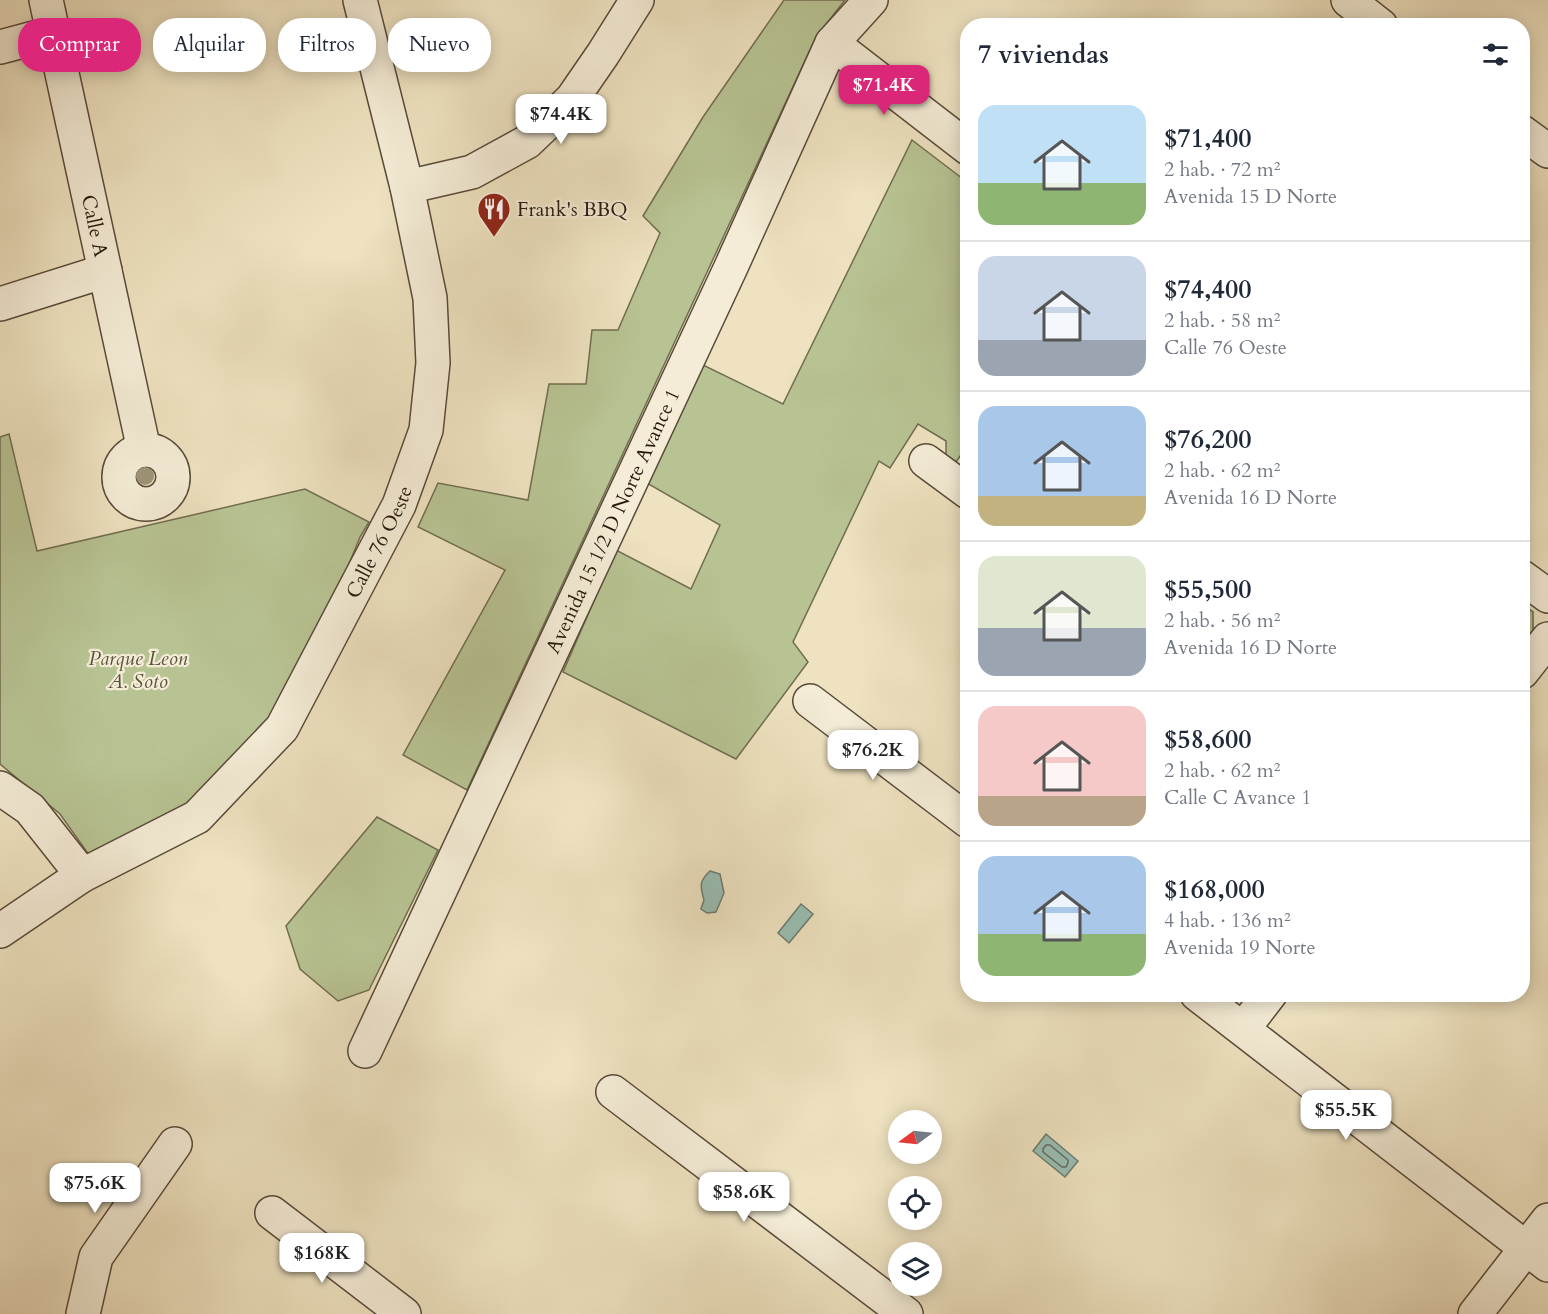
<!DOCTYPE html>
<html lang="es">
<head>
<meta charset="utf-8">
<style>
  body { margin:0; font-family:Cardo,serif; background:#f2f2f3; color:#1f2937; height:100vh; display:flex; flex-direction:column; font-size:22px; white-space:nowrap }
  * { box-sizing:border-box; margin:0 }
  p { font-size:20px; color:#747a83 }
  .icon { flex:none; width:33px; height:33px; fill:none; stroke:currentColor; stroke-width:2; stroke-linecap:round; stroke-linejoin:round }
  .map { position:relative; flex:1; overflow:hidden }
  .panel { position:absolute; left:960px; top:18px; width:570px; height:984px; display:flex; flex-direction:column; background:#fff; border-radius:24px; box-shadow:0 3px 15px #0003 }
  .panel>* { flex:none }
  .banner { position:absolute; left:18px; top:18px; width:570px; height:54px; display:flex; gap:12px }
  .needle { width:39px; rotate:255deg }
  .controls { position:absolute; left:888px; top:1110px; display:grid; gap:12px }
  .controls a { display:grid; place-items:center; width:54px; height:54px; border-radius:50%; background:#fff; box-shadow:0 3px 15px #0003; font-size:30px }
  .price { position:absolute; translate:-50% -51px; padding:0 14px; border-radius:12px; background:#fff; color:#222; font-size:20px; line-height:39px; filter:drop-shadow(0 2px 3px #0008) }
  .price::after { content:''; position:absolute; left:50%; top:36px; width:18px; height:14px; margin-left:-9px; background:inherit; clip-path:polygon(0 0,100% 0,50% 100%) }
  .price.active { background:#db2777; color:#fff }
  ul { padding:0; list-style:none }
  li { display:flex; align-items:center; gap:18px; height:150px; padding:0 18px }
  li+li { border-top:2px solid #e0e1e3 }
  li span { display:grid; place-items:center; flex:none; width:168px; height:120px; border-radius:18px; color:#555 }
  li>.icon { margin-inline-start:auto }
  span .icon { width:72px; height:72px; fill:#fffc; stroke-width:1 }
  li b { font-size:26px }
  h2 { display:flex; justify-content:space-between; align-items:center; height:72px; padding:0 18px; font-size:26px }
  .chip { padding:0 21px; border-radius:24px; background:#fff; box-shadow:0 3px 15px #0003; font-size:21px; line-height:54px }
  .chip.active { background:#db2777; color:#fff }
  .map>svg:first-child { display:block }
  .green { fill:#b8c393; stroke:#706d50; stroke-width:1.5 }
  .water { fill:#99beb3; stroke:#6b7b71; stroke-width:1.5 }
  .lines { fill:none; stroke-linecap:round; stroke-linejoin:round }
  .shore { stroke:#606a60; stroke-width:1.5 }
  .minor-casing { stroke:#594a3a; stroke-width:36 }
  .minor { stroke:#f4ecd6; stroke-width:33 }
  .tree { fill:#9d9377 }
  .labels { text-anchor:middle; dominant-baseline:central; stroke-width:4.5; stroke-linejoin:round; paint-order:stroke }
  .poi-label { font-size:20px; fill:#27170d; stroke:#f4ecd6; text-anchor:start }
  .street-label { font-size:20px; fill:#27170d; stroke:#f4ecd6 }
  .park-label { font-size:20px; font-style:italic; fill:#5a533c; stroke:#f4ecd6 }
</style>
</head>
<body>
<div class="map">
<svg width="1548" height="1314" viewBox="0 0 1548 1314">
  <rect width="100%" height="100%" fill="#eee2c0"/>
  <filter id="stains"><feTurbulence type="fractalNoise" baseFrequency=".00333" numOctaves="4"/><feColorMatrix values="0 0 0 0 .2 0 0 0 0 .09 0 0 0 0 .02 0 0 0 .5 -.17"/></filter>
  <radialGradient id="worn" r=".72"><stop offset=".6" stop-color="#630" stop-opacity="0"/><stop offset="1" stop-color="#630" stop-opacity=".3"/></radialGradient>
  <g class="green">
    <path d="M784,0H845L816,37L467,790L403,755L505,570L418,527L438,483L528,500L549,384H586L592,330H618L660,233L643,216L703,117Z"/>
    <path d="M912,140L967,182V446L956,462L946,456V441L918,424L890,468L879,461L793,642L808,662L736,759L563,672L616,550L691,589L720,525L645,482L699,363L783,404Z"/>
    <path d="M9,434L37,551L305,489L369,522L360,537L339,588L280,724L190,813L99,869L60,814L0,764V437Z"/>
    <path d="M1522,604L1533,612V637L1522,649Z"/>
    <path d="M377,817L438,850L369,990L338,1001L300,969L286,926Z"/>
  </g>
  <g class="water">
    <path d="M710,871L720,874L724,893L716,912L707,913L701,909L704,900C700,886 699,881 710,871Z"/>
    <path d="M801,904L813,914L789,943L778,933Z"/>
    <path d="M1046,1134L1078,1161L1065,1177L1033,1151Z"/>
  </g>
  <g class="lines">
    <path class="shore" d="M1046,1145H1050L1068,1160V1163L1066,1167H1062L1043,1152V1149Z"/>
    <g class="minor-casing">
      <g id="minor">
        <path id="s1" d="M46,0L144,450"/>
        <path d="M1348,0L1381,26"/>
        <path d="M832,43L968,148"/>
        <path d="M0,47L53,33"/>
        <path d="M1522,132L1548,151"/>
        <path d="M407,187L472,172L527,142L572,99L603,54L637,0"/>
        <path d="M0,304L105,271"/>
        <circle cx="146" cy="477" r="27"/>
        <path d="M926,461L968,492"/>
        <path d="M1522,577L1548,596"/>
        <path d="M1522,672L1548,639"/>
        <path d="M810,701L968,821"/>
        <path d="M0,788L30,809L75,866L81,876"/>
        <path id="s2" d="M0,931L81,876L197,817L282,728L399,505L426,430L433,363L430,298L407,187L360,0"/>
        <path d="M1197,994L1548,1265"/>
        <path d="M1243,1029L1270,994"/>
        <path id="s3" d="M365,1051L731,267L832,43L871,0"/>
        <path d="M613,1092L906,1314"/>
        <path d="M272,1213L404,1314"/>
        <path d="M83,1314L96,1257L175,1144"/>
        <path d="M1475,1314L1548,1220"/>
      </g>
    </g>
    <use href="#minor" class="minor"/>
  </g>
  <circle class="tree" cx="145" cy="476" r="9"/>
  <defs>
    <g id="restaurant-pin" transform="scale(1.725)"><path d="M0 17L-7.5 6A9.5 9.5 0 1 1 7.5 6Z" fill="#8f2418" stroke="#f4ecd6"/><path d="M-5-6h1v4h1v-4h1v4h1v-4h1v5L-1.5 .5V6h-2V.5L-5-1ZM5-6V6H3V1.5H1.5Q1.5-4 5-6Z" fill="#fff"/></g>
  </defs>
  <g fill-rule="evenodd">
    <use href="#restaurant-pin" x="494" y="209"/>
  </g>
  <g class="labels">
    <g class="poi-label">
      <text x="517" y="209">Frank's BBQ</text>
    </g>
    <g class="street-label">
      <text stroke="none"><textPath href="#s1" startOffset="231">Calle A</textPath></text>
      <text stroke="none"><textPath href="#s3" startOffset="585">Avenida 15 1/2 D Norte Avance 1</textPath></text>
      <text stroke="none"><textPath href="#s2" startOffset="561">Calle 76 Oeste</textPath></text>
    </g>
    <g class="park-label">
      <text x="138" y="658">Parque Leon<tspan x="138" dy="23">A. Soto</tspan></text>
    </g>
  </g>
  <rect width="100%" height="100%" filter="url(#stains)"/>
  <rect width="100%" height="100%" fill="url(#worn)"/>
</svg>
<div class="controls">
<a><svg class="needle" viewBox="-14 -14 28 28"><path d="M0-13l5 13h-10z" fill="#e53935"/><path d="M0 13l5-13h-10z" fill="#747a83"/></svg></a>
<a><svg class="icon" aria-label="locate" viewBox="0 0 24 24"><circle cx="12" cy="12" r="6"/><path d="M12 2v4M12 18v4M2 12h4M18 12h4"/></svg></a>
<a><svg class="icon" aria-label="layers" viewBox="0 0 24 24"><path d="M12 4l9 5-9 5-9-5zM3 14l9 5 9-5"/></svg></a>
</div>
<b class="price active" style="left:884px;top:116px">$71.4K</b>
<b class="price" style="left:561px;top:145px">$74.4K</b>
<b class="price" style="left:873px;top:781px">$76.2K</b>
<b class="price" style="left:1346px;top:1141px">$55.5K</b>
<b class="price" style="left:95px;top:1214px">$75.6K</b>
<b class="price" style="left:744px;top:1223px">$58.6K</b>
<b class="price" style="left:322px;top:1284px">$168K</b>
<div class="banner">
<a class="chip active">Comprar</a>
<a class="chip">Alquilar</a>
<a class="chip">Filtros</a>
<a class="chip">Nuevo</a>
</div>
<section class="panel">
<h2>7 viviendas<svg class="icon" aria-label="filters" viewBox="0 0 24 24"><path d="M4 7h16M4 17h16"/><circle cx="9" cy="7" r="2"/><circle cx="15" cy="17" r="2"/></svg></h2>
<ul>
<li><span style="background:linear-gradient(#bfe0f5 65%,#8fb573 0)"><svg class="icon" aria-label="home" viewBox="0 0 24 24"><path d="M3 11l9-7 9 7M6 9v11h12V9"/></svg></span><div><b>$71,400</b><p>2 hab. · 72 m²</p><p>Avenida 15 D Norte</p></div></li>
<li><span style="background:linear-gradient(#c9d6e8 70%,#9aa5b1 0)"><svg class="icon" aria-label="home" viewBox="0 0 24 24"><path d="M3 11l9-7 9 7M6 9v11h12V9"/></svg></span><div><b>$74,400</b><p>2 hab. · 58 m²</p><p>Calle 76 Oeste</p></div></li>
<li><span style="background:linear-gradient(#a9c7e8 75%,#c2b280 0)"><svg class="icon" aria-label="home" viewBox="0 0 24 24"><path d="M3 11l9-7 9 7M6 9v11h12V9"/></svg></span><div><b>$76,200</b><p>2 hab. · 62 m²</p><p>Avenida 16 D Norte</p></div></li>
<li><span style="background:linear-gradient(#dfe7d0 60%,#9aa5b1 0)"><svg class="icon" aria-label="home" viewBox="0 0 24 24"><path d="M3 11l9-7 9 7M6 9v11h12V9"/></svg></span><div><b>$55,500</b><p>2 hab. · 56 m²</p><p>Avenida 16 D Norte</p></div></li>
<li><span style="background:linear-gradient(#f6c9c9 75%,#b9a48a 0)"><svg class="icon" aria-label="home" viewBox="0 0 24 24"><path d="M3 11l9-7 9 7M6 9v11h12V9"/></svg></span><div><b>$58,600</b><p>2 hab. · 62 m²</p><p>Calle C Avance 1</p></div></li>
<li><span style="background:linear-gradient(#a9c7e8 65%,#8fb573 0)"><svg class="icon" aria-label="home" viewBox="0 0 24 24"><path d="M3 11l9-7 9 7M6 9v11h12V9"/></svg></span><div><b>$168,000</b><p>4 hab. · 136 m²</p><p>Avenida 19 Norte</p></div></li>
</ul>
</section>
</div>
</body>
</html>
